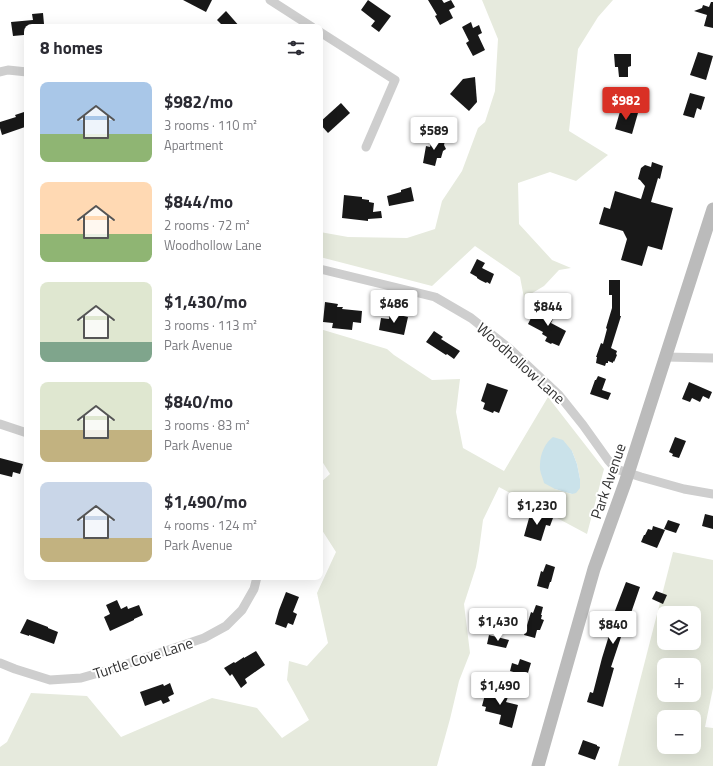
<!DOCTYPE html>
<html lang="en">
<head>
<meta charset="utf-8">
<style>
  body { margin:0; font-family:"Titillium Web",sans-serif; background:#f2f2f3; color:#2b2b33; height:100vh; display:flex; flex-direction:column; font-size:15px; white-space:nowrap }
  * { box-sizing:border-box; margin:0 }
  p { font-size:13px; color:#7c7c81 }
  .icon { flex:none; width:22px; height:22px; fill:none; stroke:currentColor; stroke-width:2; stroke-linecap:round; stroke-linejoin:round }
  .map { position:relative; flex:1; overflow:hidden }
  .side { position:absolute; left:24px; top:24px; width:299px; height:556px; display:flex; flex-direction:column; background:#fff; border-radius:8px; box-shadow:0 4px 16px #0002 }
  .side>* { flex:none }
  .buttons { position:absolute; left:657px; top:606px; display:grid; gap:8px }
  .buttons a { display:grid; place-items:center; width:44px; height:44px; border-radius:8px; background:#fff; box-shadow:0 4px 16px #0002; font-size:20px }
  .price { position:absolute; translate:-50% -34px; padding:0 9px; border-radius:4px; background:#fff; color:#222; font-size:13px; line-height:26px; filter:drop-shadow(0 1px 2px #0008) }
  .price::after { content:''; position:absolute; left:50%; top:24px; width:12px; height:9px; margin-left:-6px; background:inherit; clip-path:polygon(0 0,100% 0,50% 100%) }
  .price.on { background:#d93025; color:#fff }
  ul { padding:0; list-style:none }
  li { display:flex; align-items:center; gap:12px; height:100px; padding:0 16px }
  li span { display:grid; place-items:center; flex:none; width:112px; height:80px; border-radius:8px; color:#555 }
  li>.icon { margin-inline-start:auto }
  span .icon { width:48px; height:48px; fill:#fffc; stroke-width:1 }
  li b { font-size:17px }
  h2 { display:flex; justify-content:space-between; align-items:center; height:48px; padding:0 16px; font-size:17px }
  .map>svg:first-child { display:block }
  .green { fill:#e6eadd; fill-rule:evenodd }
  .water { fill:#cae2ea }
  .building { fill:#181818 }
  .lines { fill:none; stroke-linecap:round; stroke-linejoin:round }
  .street { stroke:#cecece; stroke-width:9 }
  .secondary { stroke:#bbb; stroke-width:13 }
  .labels { text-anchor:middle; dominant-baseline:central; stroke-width:4; stroke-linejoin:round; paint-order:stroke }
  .street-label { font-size:15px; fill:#313131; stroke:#fff }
</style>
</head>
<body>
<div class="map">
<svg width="713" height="766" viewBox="0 0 713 766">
  <rect width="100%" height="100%" fill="#fff"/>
  <g class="green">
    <path d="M482,0H613L598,17L578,49L569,131L608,155L576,181L550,172L518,183L519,224L552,260L571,268L559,270L544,286L524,298L520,277L475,246L432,286L320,257V232L348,237L407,238L435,229L442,201L462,171L478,128L485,122L495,91L498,39Z"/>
    <path d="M320,329L387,349L394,355L432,380L460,379L456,412L463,448L504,471L548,397L604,469L587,534L499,487L483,520L479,550L476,567L464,604L470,653L459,681L450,719L437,766H0V747L7,742L31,693L87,696L121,737L212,698L257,708L282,738L309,720L287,680L289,661L307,666L328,643L317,593L336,552L320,527V483L330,474L320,458ZM572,451L577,464L580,479L572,494L555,489Z"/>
    <path d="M673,552L713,560V688L705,727L713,728V766H618ZM664,613H694V643H664ZM664,665H694V695H664ZM664,717H694V747H664Z"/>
  </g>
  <path class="water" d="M553,437L563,440L572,451L577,464L580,479V488L576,493L572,494L555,489L544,483C543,478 539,471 540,465C540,454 545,443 553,437Z"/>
  <g class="building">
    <path d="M183,0H212L206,12Z"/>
    <path d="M368,0L391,16L379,32L371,26L375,21L361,10Z"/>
    <path d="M428,0H442L444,3L451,0L455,7L449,10L453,18L440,25L435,16L437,15Z"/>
    <path d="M711,2H713V28L704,26L707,15L694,11L702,8L703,5L709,7Z"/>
    <path d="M226,11L240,27H224L217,20Z"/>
    <path d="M43,13L44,24H42V27H27V34H24V35L13,36L11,22L33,20L32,14Z"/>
    <path d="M471,22L473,28L479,25L482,33L478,35L485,50L473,56L466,43L469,41L462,27Z"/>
    <path d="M698,52L713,56L706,80L690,75Z"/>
    <path d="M614,54H631V66L628,67V77H619L618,67H615Z"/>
    <path d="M475,77L477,102L469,111L450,94L463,79Z"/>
    <path d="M690,93L705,97L701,110L697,108L694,118L683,115Z"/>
    <path d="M341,103L350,113L328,133L320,124V122Z"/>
    <path d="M621,108L638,113L632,134L615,129Z"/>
    <path d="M27,111V122L24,123L25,127L2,135L0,128V122L16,117L15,115Z"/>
    <path d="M433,136L443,138L442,141H445L444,145L446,149L443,151L441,158H437L435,166L423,163L426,146L430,147Z"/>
    <path d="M652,162L663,166L660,179L658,178L651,202L673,208L662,250L648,246L642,266L621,260L627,239L623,231L599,224L604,207L610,209L615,191L641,199L645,186L640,180L638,179L641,168L645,165L651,167Z"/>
    <path d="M411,187L414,201L389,206L387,196L401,192V190Z"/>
    <path d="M344,195L362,197V199L369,200V202L374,203L373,212L381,211L382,218L368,219V221L342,218Z"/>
    <path d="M477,259L485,263L482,268L494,274L490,284L487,282L486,283L480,280L477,278V277L470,273Z"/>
    <path d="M609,280H620V316H621L611,348L617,351L616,354L617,355L614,362L613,361V363L608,361V363H606L605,366L596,363L597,357H596L601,343L603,344L607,329L606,328L612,308V295H609Z"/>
    <path d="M325,302L338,304L337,307H343L342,309L362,311L361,323L353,322L352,330L332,328L333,323L323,322Z"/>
    <path d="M546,309L556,313L551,323L566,331L559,346L552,343L551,344L545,341L547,337L542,334L543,332L528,324L533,314L539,317L540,316L542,317Z"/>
    <path d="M390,313L408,317L404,335L379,330L381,318L389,319Z"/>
    <path d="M434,331L443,337L441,339L460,351L454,359L447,354L446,355L426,342Z"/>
    <path d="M598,376L606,379L602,390L611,393L608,400L590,394L595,380H596Z"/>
    <path d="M689,382L712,392L709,399L703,396L700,402L692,398L690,402L682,399Z"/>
    <path d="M487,383L508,390L499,413L494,411L493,413L483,409L485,403L481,401Z"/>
    <path d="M675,437L686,441L679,458L672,456L673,454L669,452Z"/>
    <path d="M0,458L23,464L20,474L13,472L12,477L0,474Z"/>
    <path d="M531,511L553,518L550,526L546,525L541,541L524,536Z"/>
    <path d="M705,514L713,516V529L702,526Z"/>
    <path d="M668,520L680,524L676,533L664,529Z"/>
    <path d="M653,526L665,530L657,548L641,542L644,535H645L648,529L652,530Z"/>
    <path d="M546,564L555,567L551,582H550L548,589L537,586L541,571L543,572Z"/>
    <path d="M626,582L640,587L631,613L627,612L618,636L621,637L611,667L614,668L603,707L587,702L590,692L593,693L602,658L615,616H613Z"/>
    <path d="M656,591L667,595L663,604L652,599Z"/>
    <path d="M286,592L299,597L293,612L297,614L293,625L288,623L286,628L275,624L279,610Z"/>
    <path d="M117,600L121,609L127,606L128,609L139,605L143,615L134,619V620L110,631L104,617L110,614L106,605Z"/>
    <path d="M536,605L543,607L541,615H542L541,619L544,620L540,630H537L535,638L524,635L531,612L533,613Z"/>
    <path d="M27,619L48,627V628L58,632L54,644L29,635V636L20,633Z"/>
    <path d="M489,635L509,640L506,648L487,644Z"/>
    <path d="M256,651L265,665L245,679L247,683L241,688L232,674L230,676L224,668L234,662L235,663L244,657V658Z"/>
    <path d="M520,659L531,663L527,676L510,671L512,663L518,665Z"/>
    <path d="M170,683L174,694L168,697L170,701L163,704L161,700L145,706L140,692L163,684L164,686Z"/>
    <path d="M487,687L498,690L499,688L506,690L505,696L508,697L506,702L518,705L512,728L499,724L501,715L485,711L486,707L482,706Z"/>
    <path d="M583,740L597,745V746L600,747L595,760L578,754Z"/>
  </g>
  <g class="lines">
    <g class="street">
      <path d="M270,0L312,27"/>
      <path d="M320,32L395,80L366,147"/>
      <path d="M0,72L8,70L27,72"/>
      <path d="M320,269L435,297L471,318L510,349L559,395L583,425L608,460L616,469L641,477L684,489L713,494"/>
      <path d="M665,357L713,358"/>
      <path d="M0,424L27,433"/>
      <path d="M0,663L15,669L50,680L81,678L109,670L204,638L226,626L242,610L254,589L257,577"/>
    </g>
    <path class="secondary" d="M538,766L594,569L625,483L713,209"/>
  </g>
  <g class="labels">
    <g class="street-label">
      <text transform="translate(521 363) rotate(42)">Woodhollow Lane</text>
      <text transform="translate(608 481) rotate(-71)">Park Avenue</text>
      <text transform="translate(143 658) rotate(-18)">Turtle Cove Lane</text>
    </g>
  </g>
</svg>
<div class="buttons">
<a><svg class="icon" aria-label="layers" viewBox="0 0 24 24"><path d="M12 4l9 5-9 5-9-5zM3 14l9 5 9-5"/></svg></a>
<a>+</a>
<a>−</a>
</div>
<b class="price on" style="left:626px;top:121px">$982</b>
<b class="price" style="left:434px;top:151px">$589</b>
<b class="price" style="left:394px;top:324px">$486</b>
<b class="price" style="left:548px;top:327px">$844</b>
<b class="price" style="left:537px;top:526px">$1,230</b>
<b class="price" style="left:498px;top:642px">$1,430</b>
<b class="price" style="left:613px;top:645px">$840</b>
<b class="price" style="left:500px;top:706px">$1,490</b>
<section class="side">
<h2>8 homes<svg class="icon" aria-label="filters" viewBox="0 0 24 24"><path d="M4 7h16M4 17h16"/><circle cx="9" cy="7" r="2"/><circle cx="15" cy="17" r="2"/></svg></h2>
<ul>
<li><span style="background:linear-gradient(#a9c7e8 65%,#8fb573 0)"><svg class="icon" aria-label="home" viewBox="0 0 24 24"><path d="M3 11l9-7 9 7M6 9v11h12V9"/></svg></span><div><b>$982/mo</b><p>3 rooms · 110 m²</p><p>Apartment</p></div></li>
<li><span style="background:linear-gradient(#ffd9b3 65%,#8fb573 0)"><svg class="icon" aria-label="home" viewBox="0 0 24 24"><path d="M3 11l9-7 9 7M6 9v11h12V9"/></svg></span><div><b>$844/mo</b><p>2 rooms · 72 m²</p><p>Woodhollow Lane</p></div></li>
<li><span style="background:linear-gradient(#dfe7d0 75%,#7fa58c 0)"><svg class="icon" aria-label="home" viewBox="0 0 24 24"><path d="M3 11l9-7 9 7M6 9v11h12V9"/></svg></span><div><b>$1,430/mo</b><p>3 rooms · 113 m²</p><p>Park Avenue</p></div></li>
<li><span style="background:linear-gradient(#dfe7d0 60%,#c2b280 0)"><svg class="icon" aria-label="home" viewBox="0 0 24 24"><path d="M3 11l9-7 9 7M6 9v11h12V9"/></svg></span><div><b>$840/mo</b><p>3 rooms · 83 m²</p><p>Park Avenue</p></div></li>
<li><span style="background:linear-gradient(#c9d6e8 70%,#c2b280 0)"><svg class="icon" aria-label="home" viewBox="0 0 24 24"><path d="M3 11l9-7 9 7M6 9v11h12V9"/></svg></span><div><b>$1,490/mo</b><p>4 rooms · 124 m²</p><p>Park Avenue</p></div></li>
</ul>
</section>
</div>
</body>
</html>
